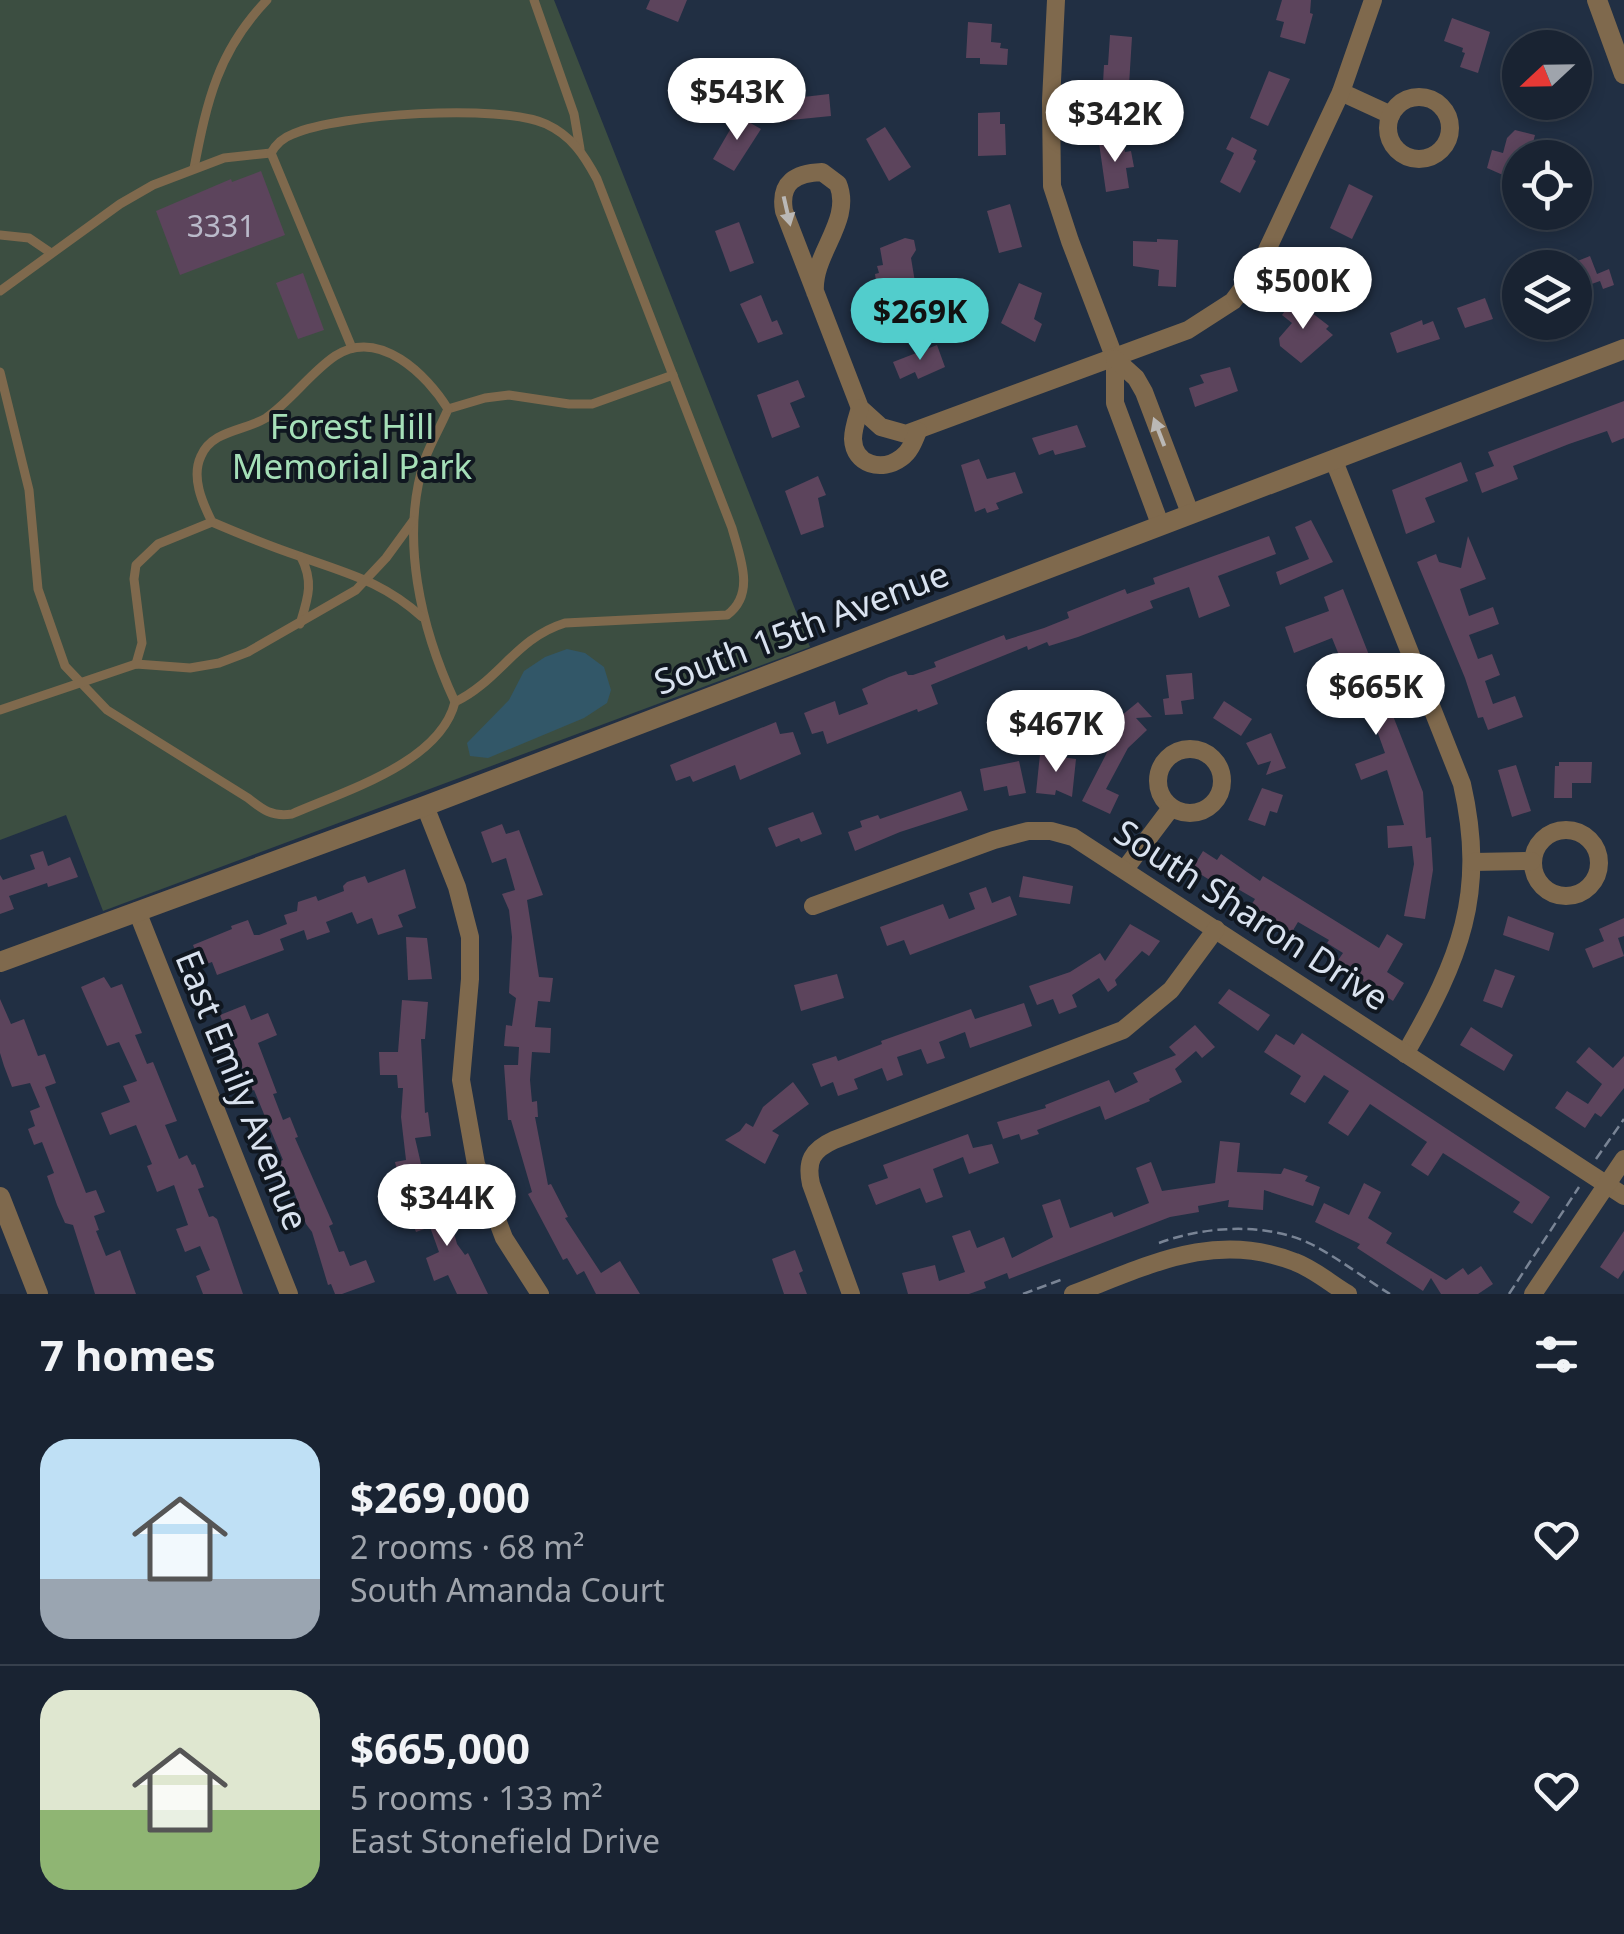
<!DOCTYPE html>
<html lang="en">
<head>
<meta charset="utf-8">
<style>
  body { margin:0; font-family:"Noto Sans",sans-serif; background:#262f3e; color:#f1f3f6; height:100vh; display:flex; flex-direction:column; font-size:38px; white-space:nowrap }
  * { box-sizing:border-box; margin:0 }
  p { font-size:32px; color:#9fa4ac }
  .icon { flex:none; width:55px; height:55px; fill:none; stroke:currentColor; stroke-width:2; stroke-linecap:round; stroke-linejoin:round }
  .map { position:relative; height:1294px; overflow:hidden }
  .drawer { display:flex; flex-direction:column; background:#192332; flex:1 }
  .drawer>* { flex:none }
  .needle { width:65px; rotate:248deg }
  .tools { position:absolute; left:1502px; top:30px; display:grid; gap:20px }
  .tools a { display:grid; place-items:center; width:90px; height:90px; border-radius:50%; background:#192332; box-shadow:0 5px 15px #0003,0 0 0 2px #37404d; font-size:50px }
  .price { position:absolute; translate:-50% -85px; padding:0 22px; border-radius:35px; background:#fff; color:#222; font-size:32px; line-height:65px; filter:drop-shadow(0 2px 5px #0008) }
  .price::after { content:''; position:absolute; left:50%; top:60px; width:30px; height:22px; margin-left:-15px; background:inherit; clip-path:polygon(0 0,100% 0,50% 100%) }
  .price.current { background:#52cdcc; color:#111 }
  ul { padding:0; list-style:none }
  li { display:flex; align-items:center; gap:30px; height:250px; padding:0 40px }
  li+li { border-top:2px solid #37404d }
  li span { display:grid; place-items:center; flex:none; width:280px; height:200px; border-radius:30px; color:#555 }
  li>.icon { margin-inline-start:auto }
  span .icon { width:120px; height:120px; fill:#fffc; stroke-width:1 }
  li b { font-size:42px }
  h2 { display:flex; justify-content:space-between; align-items:center; height:120px; padding:0 40px; font-size:42px }
  .map>svg:first-child { display:block }
  .green { fill:#3c4e41 }
  .water { fill:#325768 }
  .building { fill:#5c445c }
  .lines { fill:none; stroke-linecap:round; stroke-linejoin:round }
  .path { stroke:#798495; stroke-width:2.5; stroke-dasharray:10 5; stroke-linecap:butt }
  .service { stroke:#7f694d; stroke-width:9 }
  .minor { stroke:#7f694d; stroke-width:18 }
  .tertiary { stroke:#7f694d; stroke-width:20 }
  .oneway { fill:#bab8b6 }
  .labels { text-anchor:middle; dominant-baseline:central; stroke-width:8; stroke-linejoin:round; paint-order:stroke }
  .number-label { font-size:30px; fill:#babaca }
  .park-label { font-size:35px; fill:#a5dfb8; stroke:#101720 }
  .street-label { font-size:35px; fill:#d9e2ef; stroke:#101720 }
</style>
</head>
<body>
<div class="map">
<svg width="1624" height="1294" viewBox="0 0 1624 1294">
  <rect width="100%" height="100%" fill="#212f43"/>
  <path class="green" d="M0,0H554L810,647L103,911L66,815L0,840Z"/>
  <path class="water" d="M567,649L585,653L604,667L611,690L607,703L584,718L488,758L470,756L467,743L509,700L524,671L545,657Z"/>
  <g class="building">
    <path d="M650,0H687L678,22L646,9Z"/>
    <path d="M1282,0H1311L1310,13L1313,14L1305,44L1280,37L1284,22L1276,20Z"/>
    <path d="M1452,18L1490,32L1478,73L1460,67L1465,53L1462,52L1463,48L1444,41Z"/>
    <path d="M968,22L992,24L991,42L1001,43L1000,48L1008,49L1007,65L980,64V58H966Z"/>
    <path d="M1110,35L1132,37L1129,85L1103,83L1104,65H1108Z"/>
    <path d="M1269,71L1290,79L1268,126L1250,118Z"/>
    <path d="M829,94L831,116L781,121L778,100Z"/>
    <path d="M1000,112V124H1005L1006,155L978,156V113Z"/>
    <path d="M738,116L761,129L734,171L713,159Z"/>
    <path d="M885,127L911,167L889,181L866,139Z"/>
    <path d="M1515,130L1535,135L1529,158H1520V175L1512,179L1487,168L1492,150L1503,153L1507,138Z"/>
    <path d="M1232,137L1257,150L1253,159L1256,161L1240,193L1220,182L1234,153L1226,149Z"/>
    <path d="M1123,139L1125,152L1131,151L1134,167L1126,168L1129,188L1106,192L1099,143Z"/>
    <path d="M261,171L285,235L180,275L156,211L231,179L232,182Z"/>
    <path d="M1349,184L1373,196L1352,239L1330,228Z"/>
    <path d="M1010,204L1022,247L999,253L987,211Z"/>
    <path d="M739,222L754,263L730,272L715,231Z"/>
    <path d="M905,238L914,240L916,250L911,258L915,282L903,284L904,290L878,295L875,274L879,273L877,266L883,265L880,248Z"/>
    <path d="M1157,239L1178,240L1176,287L1158,286L1159,270L1133,266V241L1157,242Z"/>
    <path d="M1590,256L1597,274L1609,269L1614,285L1603,289L1600,281L1575,290V262Z"/>
    <path d="M303,273L324,330L298,339L276,283Z"/>
    <path d="M1019,283L1042,293L1034,319L1042,324L1035,342L1001,323Z"/>
    <path d="M761,295L772,322L777,320L783,334L758,343L740,304Z"/>
    <path d="M1485,298L1493,319L1465,328L1457,308Z"/>
    <path d="M1294,299L1329,326L1326,329L1333,335L1301,363L1280,346L1279,338L1292,323L1282,315Z"/>
    <path d="M1422,320L1423,325L1433,321L1440,339L1397,353L1390,333Z"/>
    <path d="M937,345L945,367L918,379L915,372L900,379L893,362Z"/>
    <path d="M1230,367L1238,391L1195,407L1189,388L1204,383L1200,375Z"/>
    <path d="M798,380L805,397L790,403L800,427L772,438L757,395Z"/>
    <path d="M1624,401V438L1612,443L1607,431L1569,444L1513,466L1518,479L1482,493L1475,473L1494,466L1488,452Z"/>
    <path d="M1077,425L1086,447L1055,455L1053,450L1039,455L1032,438Z"/>
    <path d="M979,459L987,479L1015,472L1023,493L996,503L999,509L987,513L985,508L975,512L961,465Z"/>
    <path d="M1461,462L1468,481L1425,498L1435,522L1406,534L1392,490Z"/>
    <path d="M818,476L826,495L818,498L824,527L801,535L785,491Z"/>
    <path d="M1311,520L1333,562L1280,585L1276,572L1309,559L1295,527Z"/>
    <path d="M1269,536L1276,554L1218,576L1230,606L1199,618L1189,587L1150,601L1153,608L1078,637L1049,646L1047,642L1028,650L1027,646L931,685L938,704L918,712L917,709L827,744L823,731L812,734L804,713L814,709L835,701L839,715L868,704L862,689L889,677L906,671L908,675H913L936,667L934,662L1004,635L1006,640L1044,628L1069,618L1067,612L1125,589L1127,594L1155,584L1153,578Z"/>
    <path d="M1468,536L1486,579L1460,589L1469,616L1493,607L1499,624L1469,635L1478,659L1492,654L1500,675L1485,681L1493,704L1515,696L1523,717L1488,730L1483,717L1478,718L1465,678L1417,562L1436,554L1439,562L1461,568Z"/>
    <path d="M1343,589L1423,792L1426,838L1431,837L1433,870L1425,919L1404,916L1414,864L1412,846L1388,848L1387,826L1404,825L1387,770L1361,780L1355,764L1385,753L1366,700L1336,712L1330,696L1359,684L1348,658L1341,660L1332,638L1294,653L1285,627L1329,611L1324,597Z"/>
    <path d="M1192,673L1194,699L1181,701L1183,714L1165,715L1163,699L1169,698L1166,675Z"/>
    <path d="M1224,701L1252,719L1241,736L1213,718Z"/>
    <path d="M1138,702L1152,717L1136,718L1147,730L1128,748L1106,789L1119,795L1110,814L1082,801L1117,733L1110,725Z"/>
    <path d="M776,722L780,734L793,732L801,754L740,780L735,765L693,782L690,776L676,781L670,765Z"/>
    <path d="M1271,733L1286,768L1266,775L1271,761L1258,765L1246,743Z"/>
    <path d="M1040,754L1076,759L1072,797L1056,790L1055,795L1036,793Z"/>
    <path d="M1019,761L1026,793L1009,796L1007,786L984,791L980,769Z"/>
    <path d="M1559,762H1592L1591,783H1572V798H1554L1555,766H1559Z"/>
    <path d="M1516,765L1531,811L1512,817L1498,770Z"/>
    <path d="M1262,788L1283,795L1277,813L1270,811L1265,826L1248,820Z"/>
    <path d="M961,791L968,810L900,832L855,851L848,832L862,827L860,821L878,815L880,819Z"/>
    <path d="M813,812L822,834L801,842L799,838L776,847L768,828Z"/>
    <path d="M502,824L506,834L519,830L543,895L527,900L539,977L553,978L550,1002L538,1001L535,1027L551,1028L550,1053L532,1052L530,1080L532,1102L537,1101L538,1117H535L548,1185L551,1184L568,1217L565,1218L601,1273L620,1261L640,1294H596L584,1271L577,1275L567,1258L563,1260L528,1194L532,1192L511,1120H508L504,1065H518L519,1047L504,1046L506,1025L512,1026L516,998L509,993L512,937L509,910L502,894L515,890L506,858L492,863L481,832Z"/>
    <path d="M43,851L48,866L70,857L78,877L48,887L47,883L9,896L14,909L0,914V875L3,880L35,869L30,855Z"/>
    <path d="M1203,851L1217,860L1221,854L1260,881L1263,876L1379,948L1387,934L1403,944L1387,972L1404,983L1393,1001L1336,963L1343,953L1327,943L1329,940L1298,922L1292,932L1250,907L1255,899L1224,881L1221,887L1192,869Z"/>
    <path d="M405,869L416,908L398,915L403,927L378,935L372,918L357,924L352,912L326,922L330,932L307,940L304,930L280,939L284,950L217,975L212,962L201,966L193,945L232,929L231,926L248,920L254,935H259L287,924L284,915L297,911L298,902L316,896L318,901L344,891L343,886L347,882L365,876L368,883Z"/>
    <path d="M1023,876L1073,886L1070,904L1019,897Z"/>
    <path d="M986,887L992,903L1010,896L1017,915L910,955L904,940L887,946L880,927L943,904L949,919L975,909L969,893Z"/>
    <path d="M1508,916L1554,933L1549,951L1503,935Z"/>
    <path d="M1624,918V936L1618,938L1624,956L1593,968L1585,949L1604,941L1599,929Z"/>
    <path d="M1130,924L1160,941L1149,956L1142,951L1115,980L1117,985L1108,992L1099,978L1072,995L1077,1007L1059,1014L1053,999L1037,1005L1029,986L1070,972L1100,953L1105,961Z"/>
    <path d="M406,937L427,938L432,979L408,980Z"/>
    <path d="M1495,969L1515,976L1502,1008L1483,1001Z"/>
    <path d="M837,974L844,998L801,1011L794,985Z"/>
    <path d="M104,977L111,988L122,984L142,1033L135,1035L147,1064L153,1062L177,1121L165,1125L179,1159L187,1155L192,1165L195,1164L204,1187L198,1189L209,1217L213,1216L217,1219L243,1294H203L196,1276L210,1270L200,1246L185,1252L176,1229L188,1225L174,1185L157,1192L147,1166L152,1164L136,1125L110,1135L101,1113L130,1102L123,1086L137,1081L119,1042L107,1046L81,987Z"/>
    <path d="M1229,989L1270,1015L1258,1031L1218,1003Z"/>
    <path d="M0,999L11,1024L24,1019L38,1056L45,1054L56,1083L45,1087L86,1193L96,1190L105,1212L94,1216L99,1230L96,1231L106,1256L120,1250L136,1294H95L73,1225L65,1223L57,1205L47,1176L54,1173L42,1142L34,1145L28,1129L35,1126L30,1111L40,1107L30,1083L12,1087L4,1066L0,1053Z"/>
    <path d="M402,1000L428,1002L425,1039H421L425,1113L428,1112L431,1136L415,1138L421,1164L425,1168L436,1165L440,1180L401,1188L395,1162L406,1160L401,1117L403,1088H398L397,1075H380L379,1052H398Z"/>
    <path d="M1024,1003L1032,1026L970,1048L965,1032L939,1042L945,1058L927,1064L921,1049L897,1057L903,1075L887,1081L882,1068L854,1079L858,1089L838,1096L833,1082L821,1087L812,1064L836,1056L838,1061L882,1044L881,1041L971,1009L975,1019Z"/>
    <path d="M245,1005L251,1020L268,1013L277,1035L258,1043L277,1093L273,1094L283,1120L290,1117L298,1137L295,1138L333,1224L329,1226L339,1252L344,1251L350,1266L366,1260L375,1282L342,1294H335L331,1284L328,1285L312,1232L306,1224L293,1189L290,1190L278,1162L283,1160L254,1090L250,1092L232,1037L229,1039L220,1015Z"/>
    <path d="M1195,1025L1215,1047L1202,1058L1196,1051L1175,1069L1182,1082L1149,1099L1150,1101L1105,1120L1100,1106L1037,1130L1039,1134L1021,1140L1019,1134L1003,1139L997,1122L1046,1108L1045,1105L1109,1080L1115,1093L1138,1082L1133,1073L1176,1055L1169,1047Z"/>
    <path d="M1471,1027L1513,1055L1504,1071L1460,1045Z"/>
    <path d="M1302,1033L1550,1197L1532,1224L1513,1212L1520,1202L1443,1153L1428,1176L1411,1165L1427,1142L1370,1104L1348,1136L1328,1123L1349,1091L1324,1075L1305,1103L1290,1094L1301,1076L1264,1052L1276,1034L1294,1045Z"/>
    <path d="M1589,1047L1613,1068L1624,1056V1088L1601,1117L1595,1113L1585,1128L1555,1108L1567,1091L1588,1104L1602,1084L1576,1062Z"/>
    <path d="M793,1082L809,1104L772,1131L779,1135L765,1164L725,1140L740,1131L746,1123L753,1127L763,1107Z"/>
    <path d="M968,1134L973,1148L992,1144L999,1163L969,1174L963,1157L933,1169L943,1197L926,1203L920,1188L876,1205L868,1185L888,1178L883,1165Z"/>
    <path d="M1220,1141L1240,1143L1237,1172L1281,1174L1284,1168L1308,1176L1305,1181L1320,1187L1313,1206L1264,1190L1263,1210L1228,1207L1229,1200L1198,1206L1199,1212L1170,1217L1009,1279L1007,1273L984,1282L986,1288L969,1294H908L902,1273L935,1265L939,1281L965,1272L952,1236L970,1230L977,1248L1004,1237L1012,1258L1053,1237L1042,1205L1060,1199L1070,1228L1112,1212L1114,1217L1149,1203L1136,1168L1151,1162L1162,1191L1215,1183Z"/>
    <path d="M1364,1183L1381,1192L1368,1218L1392,1233L1386,1243L1446,1280L1463,1268L1468,1275L1481,1266L1493,1284L1478,1294H1441L1431,1278L1423,1291L1357,1248L1360,1244L1315,1222L1324,1203L1349,1215Z"/>
    <path d="M444,1196L457,1244L465,1255L468,1253L488,1294H457L448,1275L434,1281L426,1258L439,1252L430,1227L416,1232L408,1210Z"/>
    <path d="M1624,1231V1270L1618,1279L1600,1267Z"/>
    <path d="M795,1250L803,1271L799,1273L807,1294H784L772,1259Z"/>
  </g>
  <g class="lines">
    <g class="path">
      <path d="M1596,1159L1624,1119"/>
      <path d="M1159,1243C1205,1226 1266,1222 1311,1244C1338,1258 1364,1278 1390,1294"/>
      <path d="M1023,1294L1063,1279"/>
      <path d="M1509,1294L1579,1187"/>
    </g>
    <g class="service">
      <path d="M534,0L574,114L580,149"/>
      <path d="M194,168C207,101 218,51 267,0"/>
      <path d="M0,235L29,238L51,253"/>
      <path d="M0,291L120,204L153,185L224,158L271,153"/>
      <path d="M352,348L271,153C276,144 282,138 293,134C339,114 500,103 546,124C572,136 584,155 597,179L732,528C740,557 756,594 727,615L565,623C516,638 499,681 455,702"/>
      <path d="M0,372L29,490L38,589L65,666L107,710L248,798C263,810 272,817 292,814C344,791 440,763 455,702C421,629 399,538 425,459C431,442 441,426 448,409L485,398L509,395L569,404H592L673,375"/>
      <path d="M422,617C382,581 348,574 299,556C269,546 240,534 212,522C202,502 191,477 201,456C212,430 245,431 266,418C291,401 310,373 335,356C379,327 427,375 448,409"/>
      <path d="M300,624C308,598 314,582 301,557"/>
      <path d="M136,664L142,643L134,579L136,565L158,544L212,522"/>
      <path d="M0,710L136,664L190,668L219,663L248,652L356,590L386,558L413,521"/>
    </g>
    <g class="minor">
      <path d="M1056,0L1051,101L1052,186L1070,241L1115,359V403L1160,524"/>
      <path d="M1341,92L1391,115"/>
      <circle cx="1419" cy="128" r="31"/>
      <path d="M815,292C812,254 853,221 838,184L822,172C796,173 779,182 784,211L860,408L881,427L906,434L1188,330L1233,301L1260,265L1341,92L1373,0"/>
      <path d="M1115,359L1136,378L1144,392L1190,513"/>
      <path d="M860,408C857,418 853,429 853,439C854,465 882,472 901,458C910,452 914,441 918,431"/>
      <path d="M1334,461L1462,784C1487,894 1460,959 1405,1054"/>
      <circle cx="1190" cy="781" r="32"/>
      <path d="M425,806L457,887L470,937V979L461,1080L476,1164L504,1238L540,1294"/>
      <circle cx="1566" cy="863" r="33"/>
      <path d="M1473,862L1532,861"/>
      <path d="M1125,869L1171,808"/>
      <path d="M813,906L994,840L1028,831H1051L1073,837L1624,1196"/>
      <path d="M137,911L289,1294"/>
      <path d="M851,1294L811,1184C806,1161 812,1150 834,1140L1123,1030L1171,990L1216,929"/>
      <path d="M1073,1294C1148,1266 1214,1230 1295,1262C1314,1269 1331,1284 1348,1294"/>
      <path d="M1533,1294L1624,1159"/>
    </g>
    <g class="tertiary">
      <path d="M1597,0L1624,74"/>
      <path d="M0,962L425,806L1624,349"/>
      <path d="M0,1197L38,1294"/>
    </g>
  </g>
  <defs><path id="oneway-solid" d="M-6-.8H1V-3.2L6.5 0L1 3.2V.8H-6Z" transform="scale(2.5)"/></defs>
  <g class="oneway">
    <use href="#oneway-solid" transform="translate(787 211) rotate(77)"/>
    <use href="#oneway-solid" transform="translate(1159 432) rotate(-111)"/>
  </g>
  <g class="labels">
    <g class="number-label">
      <text x="221" y="225">3331</text>
    </g>
    <g class="park-label">
      <text x="352" y="425">Forest Hill<tspan x="352" dy="40">Memorial Park</tspan></text>
    </g>
    <g class="street-label">
      <text transform="translate(801 627) rotate(-21)">South 15th Avenue</text>
      <text transform="translate(1252 914) rotate(33)">South Sharon Drive</text>
      <text transform="translate(243 1090) rotate(68)">East Emily Avenue</text>
    </g>
  </g>
</svg>
<div class="tools">
<a><svg class="needle" viewBox="-14 -14 28 28"><path d="M0-13l5 13h-10z" fill="#e53935"/><path d="M0 13l5-13h-10z" fill="#9fa4ac"/></svg></a>
<a><svg class="icon" aria-label="locate" viewBox="0 0 24 24"><circle cx="12" cy="12" r="6"/><path d="M12 2v4M12 18v4M2 12h4M18 12h4"/></svg></a>
<a><svg class="icon" aria-label="layers" viewBox="0 0 24 24"><path d="M12 4l9 5-9 5-9-5zM3 14l9 5 9-5"/></svg></a>
</div>
<b class="price" style="left:737px;top:143px">$543K</b>
<b class="price" style="left:1115px;top:165px">$342K</b>
<b class="price" style="left:1303px;top:332px">$500K</b>
<b class="price current" style="left:920px;top:363px">$269K</b>
<b class="price" style="left:1376px;top:738px">$665K</b>
<b class="price" style="left:1056px;top:775px">$467K</b>
<b class="price" style="left:447px;top:1249px">$344K</b>
</div>
<section class="drawer">
<h2>7 homes<svg class="icon" aria-label="filters" viewBox="0 0 24 24"><path d="M4 7h16M4 17h16"/><circle cx="9" cy="7" r="2"/><circle cx="15" cy="17" r="2"/></svg></h2>
<ul>
<li><span style="background:linear-gradient(#bfe0f5 70%,#9aa5b1 0)"><svg class="icon" aria-label="home" viewBox="0 0 24 24"><path d="M3 11l9-7 9 7M6 9v11h12V9"/></svg></span><div><b>$269,000</b><p>2 rooms · 68 m²</p><p>South Amanda Court</p></div><svg class="icon" aria-label="heart" viewBox="0 0 24 24"><path d="M12 20l-8-8c-3-5 5-10 8-4 3-6 11-1 8 4z"/></svg></li>
<li><span style="background:linear-gradient(#dfe7d0 60%,#8fb573 0)"><svg class="icon" aria-label="home" viewBox="0 0 24 24"><path d="M3 11l9-7 9 7M6 9v11h12V9"/></svg></span><div><b>$665,000</b><p>5 rooms · 133 m²</p><p>East Stonefield Drive</p></div><svg class="icon" aria-label="heart" viewBox="0 0 24 24"><path d="M12 20l-8-8c-3-5 5-10 8-4 3-6 11-1 8 4z"/></svg></li>
</ul>
</section>
</body>
</html>
